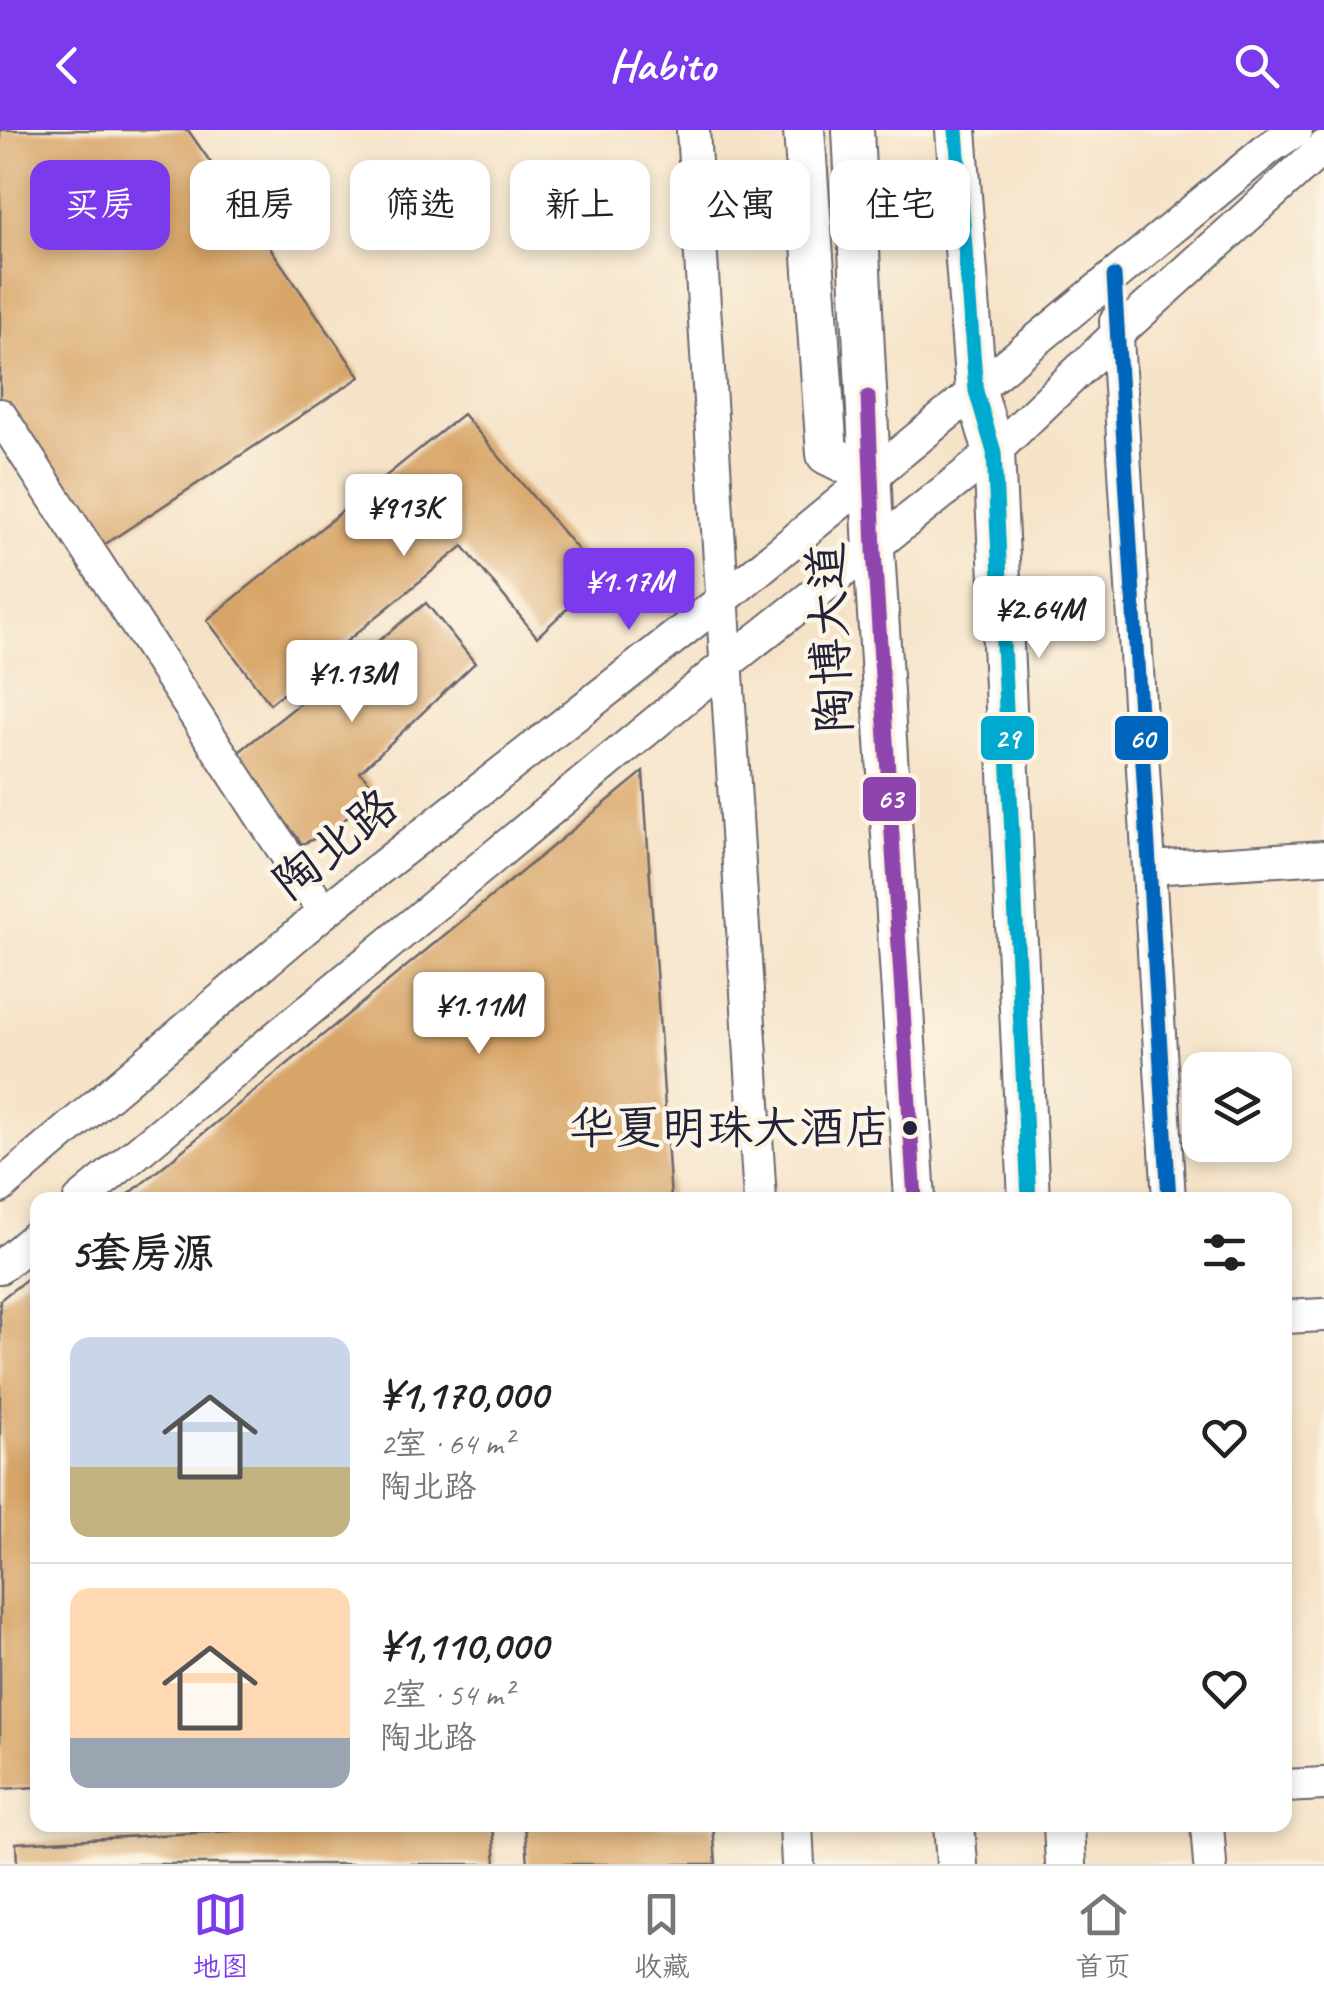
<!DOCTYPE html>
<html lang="zh">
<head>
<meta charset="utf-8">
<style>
  body { margin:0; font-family:Caveat,"LXGW WenKai TC",sans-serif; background:#f2f2f2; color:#222; height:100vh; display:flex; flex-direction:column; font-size:38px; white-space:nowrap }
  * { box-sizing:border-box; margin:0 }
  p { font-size:32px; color:#767676 }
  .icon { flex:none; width:55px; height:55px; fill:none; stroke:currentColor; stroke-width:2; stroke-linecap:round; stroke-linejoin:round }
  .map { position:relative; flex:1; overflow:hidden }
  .panel { position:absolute; left:30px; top:1062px; width:1262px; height:640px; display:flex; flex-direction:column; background:#fff; border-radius:20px; box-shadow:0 5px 15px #0003 }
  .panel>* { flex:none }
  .hud { position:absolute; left:30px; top:30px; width:1265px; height:90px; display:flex; gap:20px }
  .tools { position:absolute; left:1182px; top:922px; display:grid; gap:20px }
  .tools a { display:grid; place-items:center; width:110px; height:110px; border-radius:20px; background:#fff; box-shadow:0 5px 15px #0003; font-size:50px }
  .price { position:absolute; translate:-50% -85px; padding:0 22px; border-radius:10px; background:#fff; color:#222; font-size:32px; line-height:65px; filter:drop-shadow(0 2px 5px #0008) }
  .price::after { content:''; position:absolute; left:50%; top:60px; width:30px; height:22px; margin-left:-15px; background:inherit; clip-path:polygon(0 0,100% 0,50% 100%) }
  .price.current { background:#7c3aed; color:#fff }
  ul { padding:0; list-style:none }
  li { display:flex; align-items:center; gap:30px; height:250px; padding:0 40px }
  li+li { border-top:2px solid #e0e0e0 }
  li span { display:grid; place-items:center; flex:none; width:280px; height:200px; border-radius:20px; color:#555 }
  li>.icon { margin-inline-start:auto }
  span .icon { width:120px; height:120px; fill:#fffc; stroke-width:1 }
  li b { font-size:42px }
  h2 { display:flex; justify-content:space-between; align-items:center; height:120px; padding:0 40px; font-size:42px }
  .tag { padding:0 35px; border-radius:20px; background:#fff; box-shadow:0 5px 15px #0003; font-size:35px; line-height:90px }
  .tag.current { background:#7c3aed; color:#fff }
  header { display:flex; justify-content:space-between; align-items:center; height:130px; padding:0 40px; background:#7c3aed; color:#fff; font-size:45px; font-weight:700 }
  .tab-bar { display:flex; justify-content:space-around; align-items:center; height:140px; border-top:2px solid #e0e0e0; background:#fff; font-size:28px; color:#767676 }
  .tab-bar a { display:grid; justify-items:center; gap:5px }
  .tab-bar .current { color:#7c3aed }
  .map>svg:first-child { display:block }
  .building { fill:#d8a568 }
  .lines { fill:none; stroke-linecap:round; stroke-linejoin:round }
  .minor-casing { stroke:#6c666c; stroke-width:36 }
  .major-casing { stroke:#6c666c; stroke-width:44 }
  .minor { stroke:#fff; stroke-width:32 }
  .major { stroke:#fff; stroke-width:40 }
  .bus-1-casing { stroke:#fcf5e5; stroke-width:22 }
  .bus-2-casing { stroke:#fcf5e5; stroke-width:22 }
  .bus-3-casing { stroke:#fcf5e5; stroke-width:22 }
  .bus-1 { stroke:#00a9ce; stroke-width:15 }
  .bus-2 { stroke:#0065bd; stroke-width:15 }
  .bus-3 { stroke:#8e44ad; stroke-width:15 }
  .bus-dot { fill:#22223b; stroke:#fcf5e5; stroke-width:4 }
  .labels { text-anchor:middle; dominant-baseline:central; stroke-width:9; stroke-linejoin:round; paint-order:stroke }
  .bus-label { font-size:46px; fill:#22223b; stroke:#fcf5e5; text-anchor:end }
  .street-label { font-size:48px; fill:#22223b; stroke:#fcf5e5 }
  .line-badge { stroke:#fcf5e5; stroke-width:4 }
  .badge-label { font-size:28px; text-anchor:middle; font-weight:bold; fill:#fff }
</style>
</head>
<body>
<header><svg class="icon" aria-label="back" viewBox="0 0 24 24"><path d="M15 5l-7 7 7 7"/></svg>Habito<svg class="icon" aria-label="search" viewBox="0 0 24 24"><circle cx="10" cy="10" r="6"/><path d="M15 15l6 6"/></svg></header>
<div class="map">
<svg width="1324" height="1734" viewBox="0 0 1324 1734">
  <rect width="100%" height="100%" fill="#fcf5e5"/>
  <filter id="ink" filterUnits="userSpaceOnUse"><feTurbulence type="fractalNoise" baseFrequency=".01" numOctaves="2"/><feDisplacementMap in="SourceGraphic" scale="20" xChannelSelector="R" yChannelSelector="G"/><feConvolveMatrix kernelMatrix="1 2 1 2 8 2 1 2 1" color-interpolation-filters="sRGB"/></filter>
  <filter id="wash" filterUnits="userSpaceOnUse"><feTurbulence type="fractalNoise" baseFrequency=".0048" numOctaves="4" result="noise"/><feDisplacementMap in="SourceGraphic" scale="40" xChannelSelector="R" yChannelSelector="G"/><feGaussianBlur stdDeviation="2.25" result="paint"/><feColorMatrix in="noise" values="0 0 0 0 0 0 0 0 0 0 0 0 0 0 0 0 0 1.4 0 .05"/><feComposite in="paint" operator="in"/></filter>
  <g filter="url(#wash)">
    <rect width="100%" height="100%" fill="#f5e3c8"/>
    <g id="blocks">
      <g class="building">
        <path d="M0,0H188L360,247L93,422L0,279Z"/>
        <path d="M463,284L601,447L537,507L463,416L270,574L207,490Z"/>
        <path d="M426,473L475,533L360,642L373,656L358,677L331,702L302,714L235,625Z"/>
        <path d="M643,642L671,1070H122Z"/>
        <path d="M38,1140V1657L0,1659V1170Z"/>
        <path d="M341,1695H493L496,1734H17L16,1713Z"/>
        <path d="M525,1695H713L716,1734H528Z"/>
      </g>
    </g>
  </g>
  <g filter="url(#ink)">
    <use href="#blocks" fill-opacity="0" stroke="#6c666c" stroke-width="2.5"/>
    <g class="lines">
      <g class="minor-casing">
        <g id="minor">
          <path d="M693,0L760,1070"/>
          <path d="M1116,191L1169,1070"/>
          <path d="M0,285L324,782"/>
          <path d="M1150,738L1324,727"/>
          <path d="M0,1057L324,782L722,470L1269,18L1296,0"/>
          <path d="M80,1070L726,534L994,322L1116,205L1324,17"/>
          <path d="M0,1137L38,1105"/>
          <path d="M1285,1187L1324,1185"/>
          <path d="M1285,1656L1324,1654"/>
          <path d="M796,1695L798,1734"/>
          <path d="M1207,1695L1210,1734"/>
        </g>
      </g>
      <g class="major-casing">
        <g id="major">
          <path d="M804,0L827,324L872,346"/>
          <path d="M853,0L874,420L915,1070"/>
          <path d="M956,0L976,261L994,322L1029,1070"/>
          <path d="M954,1695L957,1734"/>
          <path d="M1064,1695L1066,1734"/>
        </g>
      </g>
      <use href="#minor" class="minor"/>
      <use href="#major" class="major"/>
      <g class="bus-1-casing">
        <path id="bus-1" d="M956,0L976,261L994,322L1029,1070"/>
      </g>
      <g class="bus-2-casing">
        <path id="bus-2" d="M1114,146L1169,1070"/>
      </g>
      <g class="bus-3-casing">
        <path id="bus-3" d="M868,267L874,420L915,1070"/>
      </g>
      <use href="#bus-1" class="bus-1"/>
      <use href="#bus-2" class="bus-2"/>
      <use href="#bus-3" class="bus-3"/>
    </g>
  </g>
  <circle class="bus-dot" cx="910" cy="998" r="9"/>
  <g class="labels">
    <g class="bus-label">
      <text x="891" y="998">华夏明珠大酒店</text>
    </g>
    <g class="street-label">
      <text transform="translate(830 508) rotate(-93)">陶博大道</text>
      <text transform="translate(335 714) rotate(-39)">陶北路</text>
    </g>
  </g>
  <g class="line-badge">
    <rect x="1113" y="584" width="57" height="48" rx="10" fill="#0065bd"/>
    <rect x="979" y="584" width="57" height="48" rx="10" fill="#00a9ce"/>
    <rect x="861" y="645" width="57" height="48" rx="10" fill="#8e44ad"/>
  </g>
  <g class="badge-label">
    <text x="1142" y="618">60</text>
    <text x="1007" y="618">29</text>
    <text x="890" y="678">63</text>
  </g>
</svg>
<div class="tools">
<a><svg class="icon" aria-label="layers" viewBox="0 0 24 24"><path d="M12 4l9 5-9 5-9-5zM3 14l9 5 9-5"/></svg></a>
</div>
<b class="price" style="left:404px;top:429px">¥913K</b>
<b class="price current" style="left:629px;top:503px">¥1.17M</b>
<b class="price" style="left:1039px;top:531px">¥2.64M</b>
<b class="price" style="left:352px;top:595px">¥1.13M</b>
<b class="price" style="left:479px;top:927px">¥1.11M</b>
<div class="hud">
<a class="tag current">买房</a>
<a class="tag">租房</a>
<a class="tag">筛选</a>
<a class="tag">新上</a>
<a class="tag">公寓</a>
<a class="tag">住宅</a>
</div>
<section class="panel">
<h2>5套房源<svg class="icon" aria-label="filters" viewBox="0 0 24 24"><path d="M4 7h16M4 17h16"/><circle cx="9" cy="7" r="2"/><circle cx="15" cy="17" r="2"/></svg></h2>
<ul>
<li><span style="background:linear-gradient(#c9d6e8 65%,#c2b280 0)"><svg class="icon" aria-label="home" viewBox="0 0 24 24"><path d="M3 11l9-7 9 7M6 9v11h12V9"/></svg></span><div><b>¥1,170,000</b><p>2室 · 64 m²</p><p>陶北路</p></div><svg class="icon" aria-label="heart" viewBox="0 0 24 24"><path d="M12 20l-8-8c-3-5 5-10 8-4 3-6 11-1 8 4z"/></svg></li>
<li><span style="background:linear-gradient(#ffd9b3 75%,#9aa5b1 0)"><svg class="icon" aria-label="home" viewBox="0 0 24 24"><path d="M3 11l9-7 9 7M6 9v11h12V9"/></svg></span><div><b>¥1,110,000</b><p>2室 · 54 m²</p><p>陶北路</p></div><svg class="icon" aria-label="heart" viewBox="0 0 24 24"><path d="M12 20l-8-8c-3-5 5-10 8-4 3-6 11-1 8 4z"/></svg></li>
</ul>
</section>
</div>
<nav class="tab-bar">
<a class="current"><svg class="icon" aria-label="map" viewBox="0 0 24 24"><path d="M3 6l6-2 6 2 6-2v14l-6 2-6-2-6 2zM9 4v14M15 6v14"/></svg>地图</a>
<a><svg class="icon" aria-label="saved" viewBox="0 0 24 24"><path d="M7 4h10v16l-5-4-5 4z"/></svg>收藏</a>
<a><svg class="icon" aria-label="home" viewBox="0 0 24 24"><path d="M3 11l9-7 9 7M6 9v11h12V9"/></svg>首页</a>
</nav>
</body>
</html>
